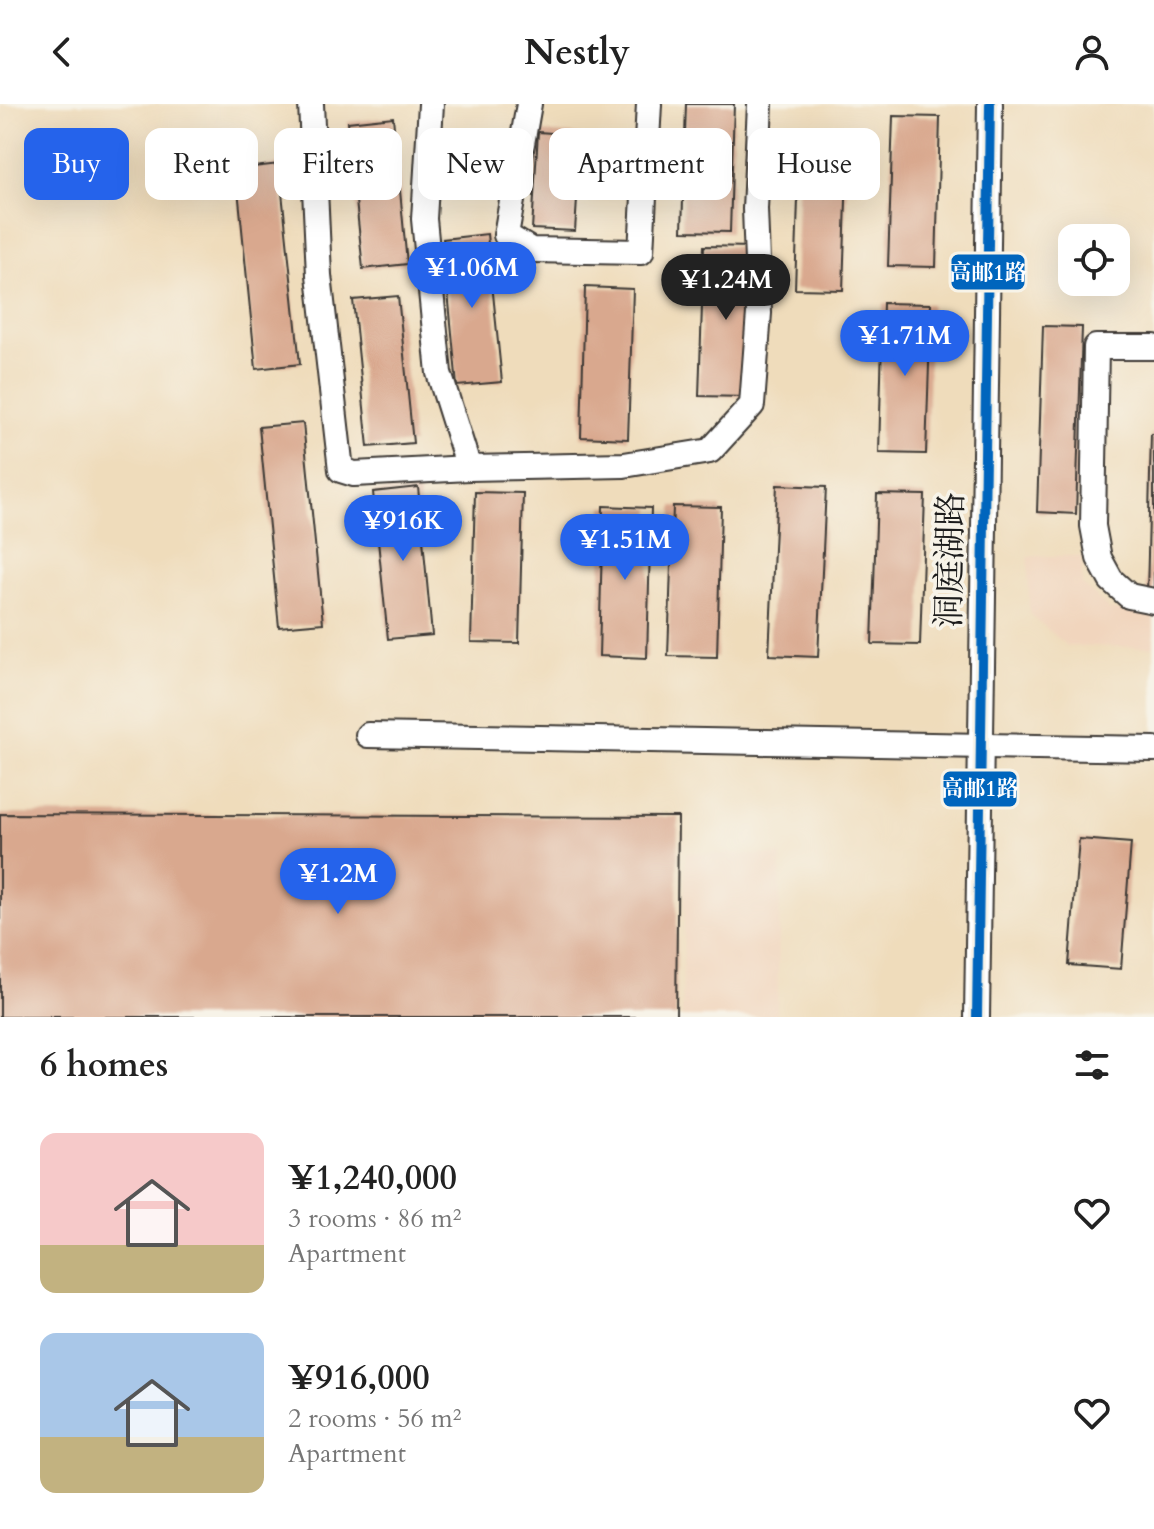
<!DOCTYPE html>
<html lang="en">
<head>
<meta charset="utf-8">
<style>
  body { margin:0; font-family:Cardo,"Noto Serif SC",serif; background:#f2f2f2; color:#222; height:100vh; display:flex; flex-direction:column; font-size:30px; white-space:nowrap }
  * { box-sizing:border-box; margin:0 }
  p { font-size:26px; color:#767676 }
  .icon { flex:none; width:44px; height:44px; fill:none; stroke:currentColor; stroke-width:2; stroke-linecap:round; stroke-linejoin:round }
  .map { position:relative; height:913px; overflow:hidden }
  .details { display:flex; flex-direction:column; background:#fff; flex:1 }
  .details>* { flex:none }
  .banner { position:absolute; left:24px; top:24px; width:1106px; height:72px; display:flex; gap:16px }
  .controls { position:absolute; left:1058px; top:120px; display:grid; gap:16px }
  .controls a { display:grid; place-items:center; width:72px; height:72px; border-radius:16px; background:#fff; box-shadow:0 8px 32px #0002; font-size:40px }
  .price { position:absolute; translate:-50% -68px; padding:0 18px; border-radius:28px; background:#2563eb; color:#fff; font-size:26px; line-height:52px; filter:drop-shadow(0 2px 4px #0008) }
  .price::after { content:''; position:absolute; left:50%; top:48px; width:24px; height:18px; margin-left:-12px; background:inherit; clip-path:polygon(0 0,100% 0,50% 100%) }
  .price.active { background:#222; color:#fff }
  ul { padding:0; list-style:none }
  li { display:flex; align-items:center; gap:24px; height:200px; padding:0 40px }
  li span { display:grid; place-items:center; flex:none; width:224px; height:160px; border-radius:16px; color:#555 }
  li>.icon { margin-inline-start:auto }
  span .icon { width:96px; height:96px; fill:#fffc; stroke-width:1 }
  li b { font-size:34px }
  h2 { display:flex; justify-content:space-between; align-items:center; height:96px; padding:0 40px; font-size:34px }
  .tag { padding:0 28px; border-radius:16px; background:#fff; box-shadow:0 8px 32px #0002; font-size:28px; line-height:72px }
  .tag.active { background:#2563eb; color:#fff }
  header { display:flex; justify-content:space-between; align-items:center; height:104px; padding:0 40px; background:#fff; font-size:36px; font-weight:800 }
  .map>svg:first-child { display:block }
  .built { fill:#f1d5bd }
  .building { fill:#d9a88e }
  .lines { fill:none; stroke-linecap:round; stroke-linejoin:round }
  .minor-casing { stroke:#3c3934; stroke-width:28 }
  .minor { stroke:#fff; stroke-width:24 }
  .bus-1-casing { stroke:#f7f3e8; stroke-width:16 }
  .bus-1 { stroke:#0065bd; stroke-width:10 }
  .labels { text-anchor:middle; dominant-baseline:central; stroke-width:7; stroke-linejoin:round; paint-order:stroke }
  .street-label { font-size:34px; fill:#1c1c1c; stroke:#f7f3e8 }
  .line-badge { stroke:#f7f3e8; stroke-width:3 }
  .badge-label { font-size:22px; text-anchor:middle; font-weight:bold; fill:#fff }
</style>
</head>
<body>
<header><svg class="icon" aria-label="back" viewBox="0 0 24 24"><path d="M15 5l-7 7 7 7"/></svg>Nestly<svg class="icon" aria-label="person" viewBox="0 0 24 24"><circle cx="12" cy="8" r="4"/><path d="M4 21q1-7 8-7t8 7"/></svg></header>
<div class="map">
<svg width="1154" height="913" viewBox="0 0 1154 913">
  <rect width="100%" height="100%" fill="#f7f3e8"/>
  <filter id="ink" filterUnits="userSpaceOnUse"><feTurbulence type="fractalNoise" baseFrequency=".0125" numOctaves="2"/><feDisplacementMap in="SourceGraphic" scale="16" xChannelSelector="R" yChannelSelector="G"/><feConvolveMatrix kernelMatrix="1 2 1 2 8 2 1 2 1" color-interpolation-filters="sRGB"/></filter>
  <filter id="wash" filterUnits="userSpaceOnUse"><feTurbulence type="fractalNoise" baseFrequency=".006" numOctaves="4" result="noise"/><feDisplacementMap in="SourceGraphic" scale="32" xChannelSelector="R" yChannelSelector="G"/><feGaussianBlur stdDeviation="1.8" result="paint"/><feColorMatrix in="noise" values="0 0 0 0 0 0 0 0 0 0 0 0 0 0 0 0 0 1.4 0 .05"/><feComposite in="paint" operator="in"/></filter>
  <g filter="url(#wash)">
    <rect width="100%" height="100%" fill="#efdcbb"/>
    <g class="built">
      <path d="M1028,452H1082V480L1110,506L1154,507V543L1067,542L1029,509Z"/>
      <path d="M686,749L781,751L777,913H682Z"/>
    </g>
    <g id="blocks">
      <g class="building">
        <path d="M686,0H734L730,128L682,127Z"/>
        <path d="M893,12L940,13L936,163L888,162Z"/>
        <path d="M393,13L407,160L363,165L348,18Z"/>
        <path d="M538,28L581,31L575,127L532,125Z"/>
        <path d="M800,35L848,36L843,186L795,185Z"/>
        <path d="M279,60L300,260L256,265L236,65Z"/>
        <path d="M487,130L502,278L457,282L443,135Z"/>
        <path d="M704,142L752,143L747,293L699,292Z"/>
        <path d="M585,183L633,185L628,335L581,333Z"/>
        <path d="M398,192L413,339L368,343L353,196Z"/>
        <path d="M883,199L931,200L926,350L879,349Z"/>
        <path d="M1043,222L1082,223L1076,410L1037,408Z"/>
        <path d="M303,319L323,519L279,523L259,323Z"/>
        <path d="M1151,330H1154V491H1147Z"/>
        <path d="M777,381L826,383L818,553L769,551Z"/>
        <path d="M418,383L432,531L388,535L373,388Z"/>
        <path d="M475,388L523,389L519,539L471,538Z"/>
        <path d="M877,390L925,391L920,541L872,540Z"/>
        <path d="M603,402L651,404L647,554L599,552Z"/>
        <path d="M673,402L721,403L717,553L668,552Z"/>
        <path d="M0,710L678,713L676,913H0Z"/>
        <path d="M1079,735L1131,739L1121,865L1069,861Z"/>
      </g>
    </g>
  </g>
  <g filter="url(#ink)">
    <use href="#blocks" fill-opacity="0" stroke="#3c3934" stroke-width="2"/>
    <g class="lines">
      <g class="minor-casing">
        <g id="minor">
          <path d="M311,0L319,171L341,366L354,370L469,364"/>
          <path d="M431,0L424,115L439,269L469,364L624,361L710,347L752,301L759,209L755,105L760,0"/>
          <path d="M529,0L506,131L531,146L641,148L649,0"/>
          <path d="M1154,243H1096L1093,422L1099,454L1111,476L1129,492L1154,497"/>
          <path d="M368,631L1154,645"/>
          <path d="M977,913L990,0"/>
        </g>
      </g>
      <use href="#minor" class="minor"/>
      <g class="bus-1-casing">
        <path id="bus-1" d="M977,913L990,0"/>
      </g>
      <use href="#bus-1" class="bus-1"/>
    </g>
  </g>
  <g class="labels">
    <g class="street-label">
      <text transform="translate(950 456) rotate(-89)">洞庭湖路</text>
    </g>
  </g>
  <g class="line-badge">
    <rect x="950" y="149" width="76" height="38" rx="8" fill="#0065bd"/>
    <rect x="942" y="666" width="76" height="38" rx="8" fill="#0065bd"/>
  </g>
  <g class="badge-label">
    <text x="988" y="176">高邮1路</text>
    <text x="980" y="692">高邮1路</text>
  </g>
</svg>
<div class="controls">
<a><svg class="icon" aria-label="locate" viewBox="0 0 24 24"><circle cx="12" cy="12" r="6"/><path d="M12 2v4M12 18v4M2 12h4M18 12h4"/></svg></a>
</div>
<b class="price" style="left:472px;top:206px">¥1.06M</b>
<b class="price active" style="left:726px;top:218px">¥1.24M</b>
<b class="price" style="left:905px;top:274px">¥1.71M</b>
<b class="price" style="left:403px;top:459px">¥916K</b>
<b class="price" style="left:625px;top:478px">¥1.51M</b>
<b class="price" style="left:338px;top:812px">¥1.2M</b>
<div class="banner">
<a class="tag active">Buy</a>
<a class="tag">Rent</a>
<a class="tag">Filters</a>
<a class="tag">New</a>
<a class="tag">Apartment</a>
<a class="tag">House</a>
</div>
</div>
<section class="details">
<h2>6 homes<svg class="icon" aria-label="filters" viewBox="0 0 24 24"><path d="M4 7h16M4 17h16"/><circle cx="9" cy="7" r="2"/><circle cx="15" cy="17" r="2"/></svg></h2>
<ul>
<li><span style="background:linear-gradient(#f6c9c9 70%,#c2b280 0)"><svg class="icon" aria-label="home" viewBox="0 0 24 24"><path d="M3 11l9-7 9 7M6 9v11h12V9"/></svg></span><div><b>¥1,240,000</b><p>3 rooms · 86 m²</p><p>Apartment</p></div><svg class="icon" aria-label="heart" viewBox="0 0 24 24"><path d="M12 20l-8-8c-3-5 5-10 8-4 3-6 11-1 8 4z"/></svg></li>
<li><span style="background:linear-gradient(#a9c7e8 65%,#c2b280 0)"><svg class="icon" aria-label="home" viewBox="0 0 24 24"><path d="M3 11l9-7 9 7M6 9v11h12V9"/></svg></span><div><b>¥916,000</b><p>2 rooms · 56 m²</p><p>Apartment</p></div><svg class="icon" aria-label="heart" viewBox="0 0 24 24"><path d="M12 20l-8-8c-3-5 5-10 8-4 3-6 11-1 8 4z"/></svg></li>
</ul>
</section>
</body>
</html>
